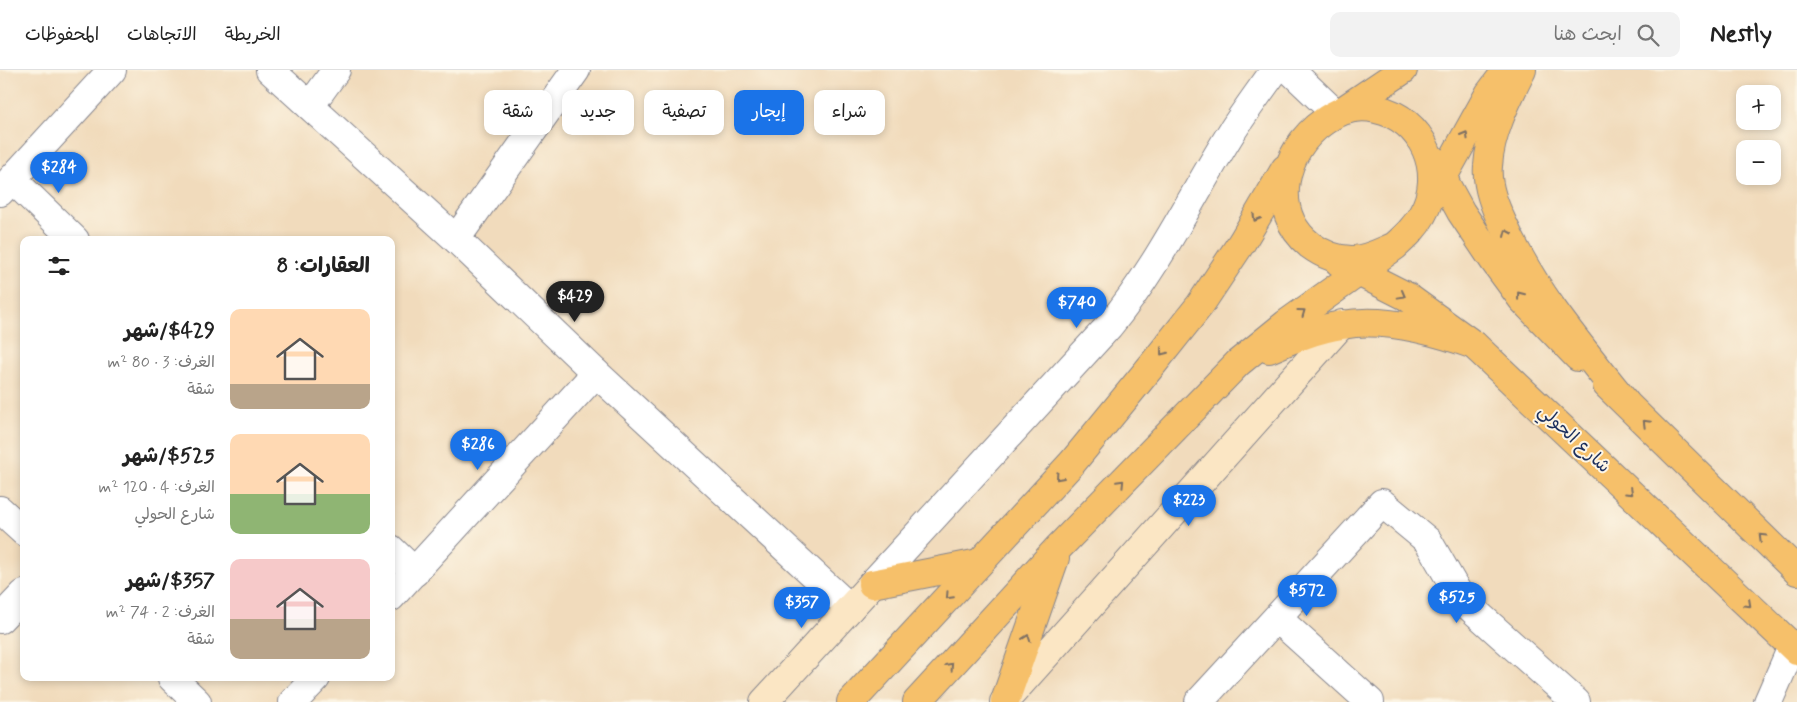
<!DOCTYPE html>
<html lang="ar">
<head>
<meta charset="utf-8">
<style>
  body { margin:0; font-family:Mynerve,"Playpen Sans Arabic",sans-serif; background:#f2f2f2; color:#222; direction:rtl; height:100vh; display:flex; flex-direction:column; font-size:19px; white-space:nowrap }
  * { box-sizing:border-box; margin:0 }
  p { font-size:16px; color:#767676 }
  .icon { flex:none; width:28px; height:28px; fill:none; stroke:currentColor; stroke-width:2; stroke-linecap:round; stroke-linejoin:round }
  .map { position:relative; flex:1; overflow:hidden; direction:ltr }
  .details { position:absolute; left:20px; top:166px; width:375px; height:445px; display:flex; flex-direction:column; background:#fff; border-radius:10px; box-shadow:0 2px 8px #0003; direction:rtl }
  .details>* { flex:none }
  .hud { position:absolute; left:410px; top:20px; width:475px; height:45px; direction:rtl; display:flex; gap:10px }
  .buttons { position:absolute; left:1736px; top:15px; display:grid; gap:10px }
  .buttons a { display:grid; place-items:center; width:45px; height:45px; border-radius:10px; background:#fff; box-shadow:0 2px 8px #0003; font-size:25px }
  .price { position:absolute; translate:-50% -42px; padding:0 11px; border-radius:18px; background:#1a73e8; color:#fff; font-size:16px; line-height:32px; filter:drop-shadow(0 1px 2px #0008) }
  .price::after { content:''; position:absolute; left:50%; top:30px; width:15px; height:11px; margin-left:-8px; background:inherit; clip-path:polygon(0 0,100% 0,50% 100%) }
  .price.selected { background:#222; color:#fff }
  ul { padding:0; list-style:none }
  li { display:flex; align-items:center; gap:15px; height:125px; padding:0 25px }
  li span { display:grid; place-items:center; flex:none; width:140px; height:100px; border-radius:10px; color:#555 }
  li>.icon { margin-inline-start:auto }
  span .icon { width:60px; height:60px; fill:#fffc; stroke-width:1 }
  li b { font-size:21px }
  h2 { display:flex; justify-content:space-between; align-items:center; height:60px; padding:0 25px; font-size:21px }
  .chip { padding:0 18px; border-radius:10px; background:#fff; box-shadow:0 2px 8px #0003; font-size:18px; line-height:45px }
  .chip.selected { background:#1a73e8; color:#fff }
  header { display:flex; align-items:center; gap:30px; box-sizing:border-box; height:70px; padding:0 25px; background:#fff; border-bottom:1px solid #e0e0e0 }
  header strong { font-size:24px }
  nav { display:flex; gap:28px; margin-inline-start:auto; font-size:18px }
  .search { width:350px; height:45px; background:#f2f2f2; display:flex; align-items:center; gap:12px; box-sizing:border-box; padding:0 18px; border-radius:10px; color:#767676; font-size:19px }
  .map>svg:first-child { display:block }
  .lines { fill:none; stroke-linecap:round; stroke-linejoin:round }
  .minor-casing { stroke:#86858d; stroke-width:30 }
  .tertiary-casing { stroke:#86858d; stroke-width:30 }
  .secondary-casing { stroke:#86858d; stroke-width:30 }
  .primary-casing { stroke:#86858d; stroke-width:30 }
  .trunk-casing { stroke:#86858d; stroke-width:30 }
  .minor { stroke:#fff; stroke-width:28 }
  .tertiary { stroke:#fff; stroke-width:28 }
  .secondary { stroke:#fbe6c4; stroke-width:28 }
  .primary { stroke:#f6c06b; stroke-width:28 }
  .trunk { stroke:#f6c06b; stroke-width:28 }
  .oneway { stroke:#7e7064 }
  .labels { text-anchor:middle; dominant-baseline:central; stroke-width:4; stroke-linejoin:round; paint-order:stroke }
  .street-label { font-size:18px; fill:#1b2f5e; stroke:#fcf5e5 }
</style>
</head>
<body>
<header>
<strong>Nestly</strong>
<div class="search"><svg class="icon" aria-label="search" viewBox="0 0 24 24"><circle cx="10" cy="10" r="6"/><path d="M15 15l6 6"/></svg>ابحث هنا</div>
<nav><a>الخريطة</a><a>الاتجاهات</a><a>المحفوظات</a></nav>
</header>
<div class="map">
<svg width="1797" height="632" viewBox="0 0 1797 632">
  <rect width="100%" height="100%" fill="#fcf5e5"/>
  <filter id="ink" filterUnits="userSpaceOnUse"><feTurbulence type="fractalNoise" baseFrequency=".02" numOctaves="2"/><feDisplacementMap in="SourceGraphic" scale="10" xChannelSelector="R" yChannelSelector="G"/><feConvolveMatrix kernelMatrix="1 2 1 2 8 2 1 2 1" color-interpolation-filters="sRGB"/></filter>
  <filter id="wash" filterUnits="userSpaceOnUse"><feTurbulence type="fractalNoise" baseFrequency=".0096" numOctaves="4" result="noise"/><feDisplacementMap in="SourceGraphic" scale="20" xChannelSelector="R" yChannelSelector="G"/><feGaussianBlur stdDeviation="1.12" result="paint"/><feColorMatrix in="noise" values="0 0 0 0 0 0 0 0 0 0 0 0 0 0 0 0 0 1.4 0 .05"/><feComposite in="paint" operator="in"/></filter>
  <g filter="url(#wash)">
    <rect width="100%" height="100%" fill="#f1dbbc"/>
  </g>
  <g filter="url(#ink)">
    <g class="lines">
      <g class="minor-casing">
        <g id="minor">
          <path d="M1290,0L1335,43"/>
          <path d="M310,36L336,0"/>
          <path d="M12,109L75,170"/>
          <path d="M0,122L112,0"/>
          <path d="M456,169L576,0"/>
          <path d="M0,440L24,462"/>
          <path d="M391,479L415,502"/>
          <path d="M872,514L1109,256C1158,197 1191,127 1231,63C1245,41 1260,21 1275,0"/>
          <path d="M391,527L596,303"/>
          <path d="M1277,548L1370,632"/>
          <path d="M0,549L24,524"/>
          <path d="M172,608L197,632"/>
          <path d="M293,632L316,608"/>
          <path d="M1199,632L1382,433L1428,471L1462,530L1576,632"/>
          <path d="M1768,632L1792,577"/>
        </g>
      </g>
      <g class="tertiary-casing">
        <path id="tertiary" d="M270,0L456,169L596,303L850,538"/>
      </g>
      <g class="secondary-casing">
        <g id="secondary">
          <path d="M764,632L872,514"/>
          <path d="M1004,632L1342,254"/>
        </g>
      </g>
      <g class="primary-casing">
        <g id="primary">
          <path d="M1432,89L1461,142L1494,191L1522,229L1578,287"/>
          <path d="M1339,192L1406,226L1474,275L1797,581"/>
          <path d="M1607,315L1797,501"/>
        </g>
      </g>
      <g class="trunk-casing">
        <g id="trunk">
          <path d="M1522,0C1507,30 1490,63 1488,96C1486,116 1495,137 1503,154C1533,221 1580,276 1625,332"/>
          <path d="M1345,39L1403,0"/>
          <path d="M1433,125L1489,24L1507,0"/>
          <path d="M1269,279C1292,269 1316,259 1342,255C1383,247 1435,261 1474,275"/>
          <path d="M872,514L979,493"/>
          <path d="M1005,631L1055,488"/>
          <path d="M851,632L1072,393L1153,294L1200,235L1242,172L1285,99"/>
          <path d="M917,632L1059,477L1238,293L1286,254L1395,176C1405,167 1415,158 1422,145C1447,103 1423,48 1376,39C1356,34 1339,40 1323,52C1283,80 1268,141 1310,175C1322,184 1336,190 1352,190C1367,190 1381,182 1395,176"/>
        </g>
      </g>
      <use href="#minor" class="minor"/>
      <use href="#tertiary" class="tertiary"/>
      <use href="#secondary" class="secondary"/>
      <use href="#primary" class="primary"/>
      <use href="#trunk" class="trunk"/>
    </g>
    <defs><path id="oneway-chevron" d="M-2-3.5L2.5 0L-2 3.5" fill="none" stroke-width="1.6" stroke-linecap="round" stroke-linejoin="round" transform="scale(1.25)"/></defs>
    <g class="oneway">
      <use href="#oneway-chevron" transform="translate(1465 65) rotate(-60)"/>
      <use href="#oneway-chevron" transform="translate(1256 148) rotate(120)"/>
      <use href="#oneway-chevron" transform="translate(1507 163) rotate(-114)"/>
      <use href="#oneway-chevron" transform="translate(1402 225) rotate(29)"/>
      <use href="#oneway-chevron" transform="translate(1520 225) rotate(-128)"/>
      <use href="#oneway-chevron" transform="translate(1302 242) rotate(-36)"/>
      <use href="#oneway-chevron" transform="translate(1163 282) rotate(128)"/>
      <use href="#oneway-chevron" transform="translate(1646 353) rotate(-135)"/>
      <use href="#oneway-chevron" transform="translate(1059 407) rotate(132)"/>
      <use href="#oneway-chevron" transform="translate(1121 413) rotate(-46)"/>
      <use href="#oneway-chevron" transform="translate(1630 422) rotate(43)"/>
      <use href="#oneway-chevron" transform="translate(1762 467) rotate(-136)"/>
      <use href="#oneway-chevron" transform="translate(949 526) rotate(133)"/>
      <use href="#oneway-chevron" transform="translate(1748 534) rotate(43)"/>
      <use href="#oneway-chevron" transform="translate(1027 568) rotate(-71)"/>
      <use href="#oneway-chevron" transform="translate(950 596) rotate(-48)"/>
    </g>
  </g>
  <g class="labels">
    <g class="street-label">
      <text transform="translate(1574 369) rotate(43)">شارع الحولي</text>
    </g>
  </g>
</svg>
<div class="buttons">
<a>+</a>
<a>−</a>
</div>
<b class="price" style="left:59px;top:124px">$284</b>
<b class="price selected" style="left:575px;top:253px">$429</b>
<b class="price" style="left:1077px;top:259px">$740</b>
<b class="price" style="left:478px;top:401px">$286</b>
<b class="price" style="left:1189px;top:457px">$223</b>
<b class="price" style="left:1307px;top:547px">$572</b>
<b class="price" style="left:1457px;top:554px">$525</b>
<b class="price" style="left:802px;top:559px">$357</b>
<div class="hud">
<a class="chip">شراء</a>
<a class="chip selected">إيجار</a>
<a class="chip">تصفية</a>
<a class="chip">جديد</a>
<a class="chip">شقة</a>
</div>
<section class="details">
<h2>العقارات: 8<svg class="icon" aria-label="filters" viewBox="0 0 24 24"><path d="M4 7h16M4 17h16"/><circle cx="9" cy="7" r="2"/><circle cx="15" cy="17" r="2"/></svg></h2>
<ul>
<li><span style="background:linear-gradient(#ffd9b3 75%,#b9a48a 0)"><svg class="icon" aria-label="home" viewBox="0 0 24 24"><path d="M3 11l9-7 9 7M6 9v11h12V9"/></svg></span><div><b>$429/شهر</b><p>الغرف: 3 · 80 m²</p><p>شقة</p></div></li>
<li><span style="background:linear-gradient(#ffd9b3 60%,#8fb573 0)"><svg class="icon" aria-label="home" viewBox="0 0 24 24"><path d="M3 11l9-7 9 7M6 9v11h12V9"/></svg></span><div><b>$525/شهر</b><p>الغرف: 4 · 120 m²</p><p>شارع الحولي</p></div></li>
<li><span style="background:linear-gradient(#f6c9c9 60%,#b9a48a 0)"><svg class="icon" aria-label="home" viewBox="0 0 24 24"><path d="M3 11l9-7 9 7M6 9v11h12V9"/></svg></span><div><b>$357/شهر</b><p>الغرف: 2 · 74 m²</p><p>شقة</p></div></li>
</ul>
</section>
</div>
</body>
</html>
